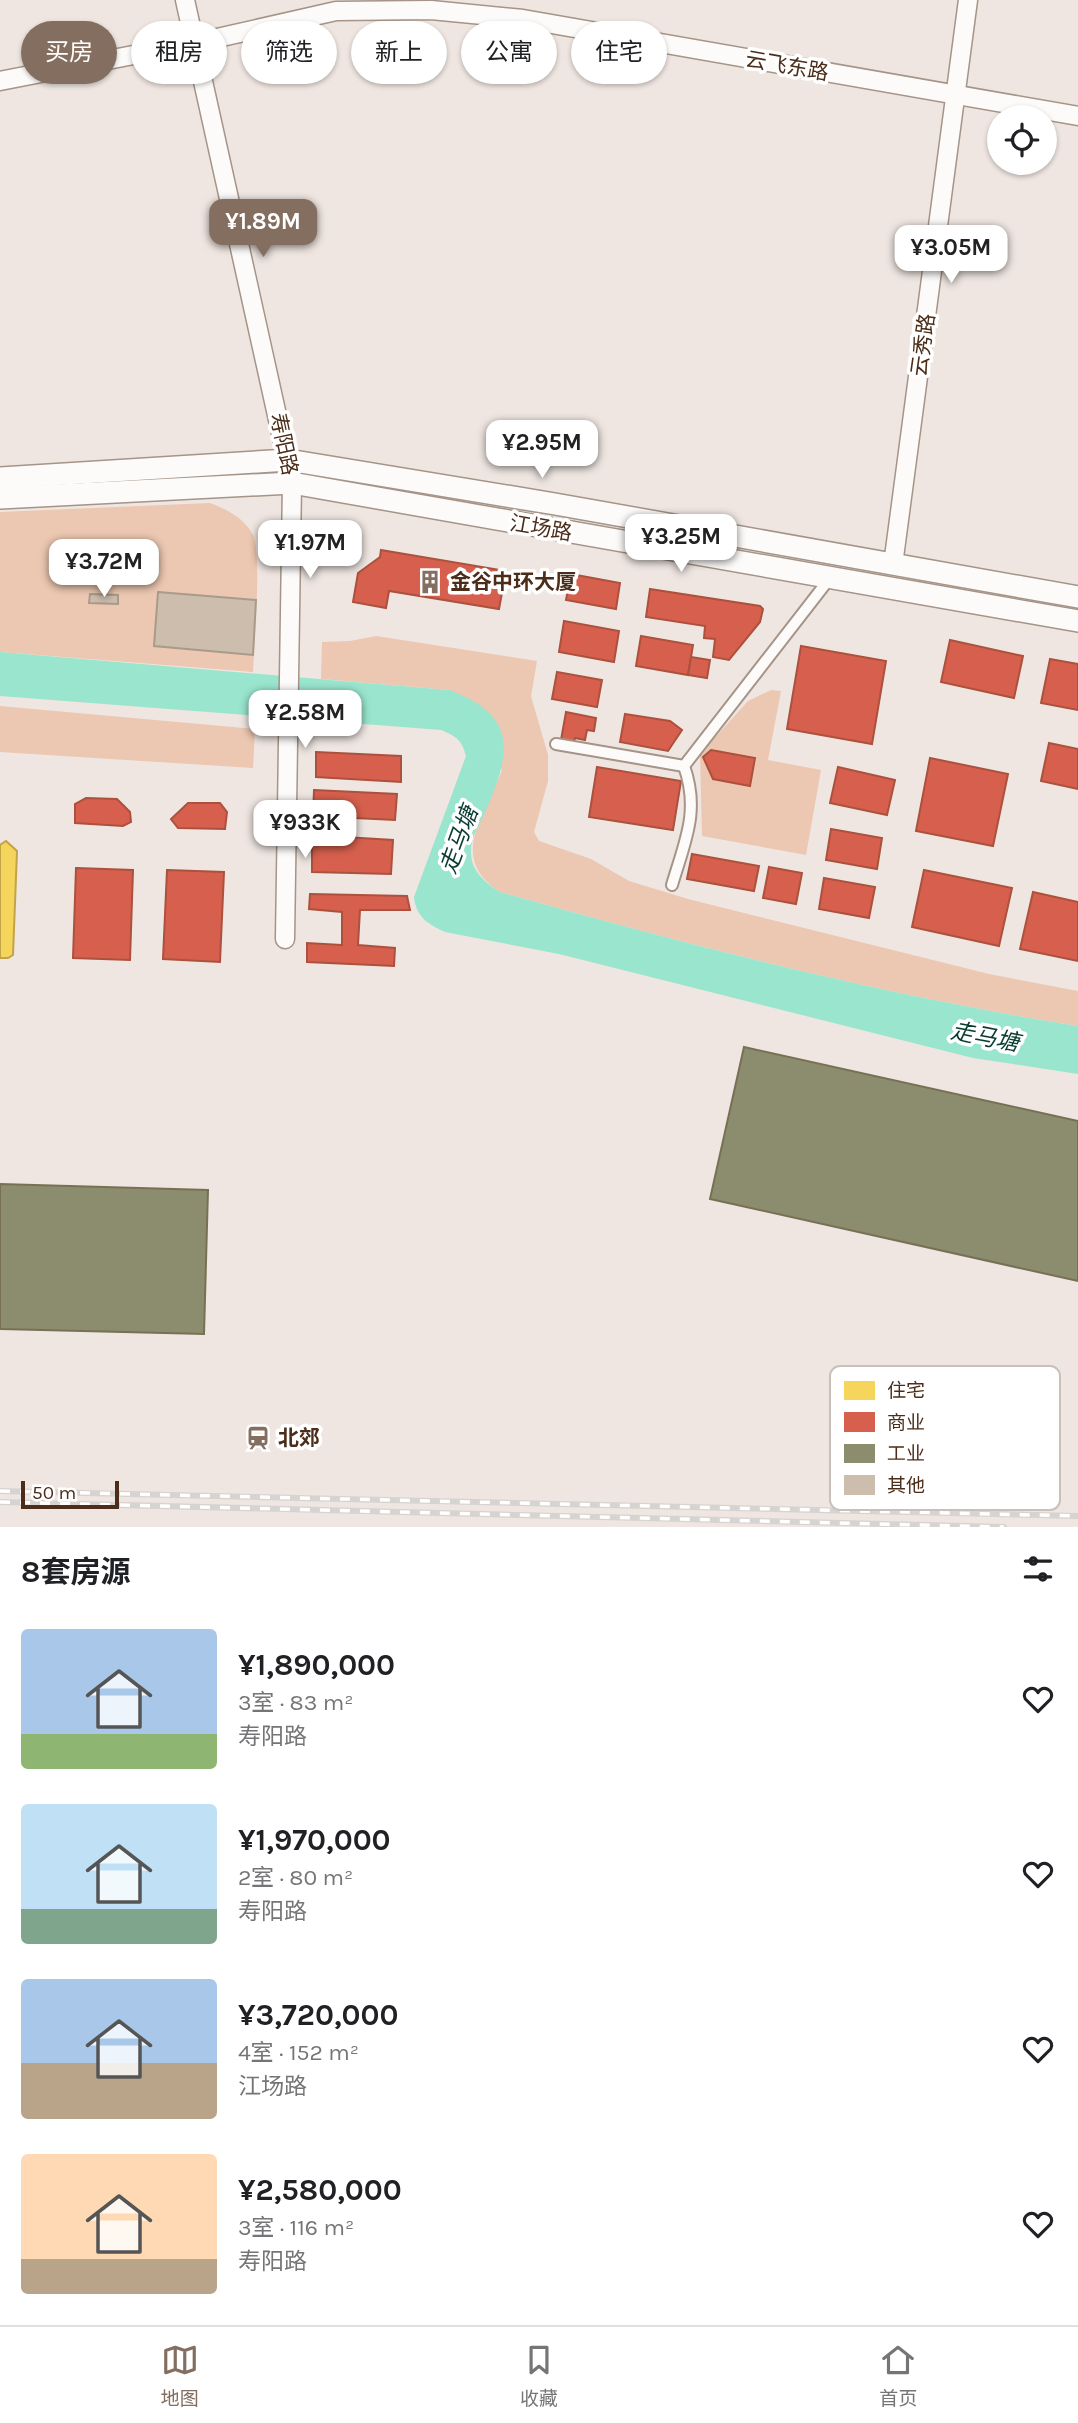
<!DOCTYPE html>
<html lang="zh">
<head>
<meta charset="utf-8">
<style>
  body { margin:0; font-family:Karla,"Noto Sans SC",sans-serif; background:#f6f6f6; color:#202124; height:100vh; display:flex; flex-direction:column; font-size:26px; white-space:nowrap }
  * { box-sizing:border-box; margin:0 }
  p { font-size:23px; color:#757577 }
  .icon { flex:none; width:38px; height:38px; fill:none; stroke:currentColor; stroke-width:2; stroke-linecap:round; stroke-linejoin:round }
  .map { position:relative; height:1527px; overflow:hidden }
  .details { display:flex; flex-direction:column; background:#fff; flex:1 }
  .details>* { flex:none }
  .guide { position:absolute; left:21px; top:21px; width:700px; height:63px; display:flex; gap:14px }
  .buttons { position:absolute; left:987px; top:105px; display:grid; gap:14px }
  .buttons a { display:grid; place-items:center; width:70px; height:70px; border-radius:50%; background:#fff; box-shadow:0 2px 5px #0004; font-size:35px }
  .scale { position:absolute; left:21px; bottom:18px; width:98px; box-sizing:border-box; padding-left:7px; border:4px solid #4b2d19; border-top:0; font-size:19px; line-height:24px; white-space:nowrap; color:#4b2d19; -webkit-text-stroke:5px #fff; paint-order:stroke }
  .price { position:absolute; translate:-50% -60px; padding:0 16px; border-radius:14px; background:#fff; color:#222; font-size:23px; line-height:46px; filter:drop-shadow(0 2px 4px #0008) }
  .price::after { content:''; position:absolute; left:50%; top:42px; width:21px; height:16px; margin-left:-10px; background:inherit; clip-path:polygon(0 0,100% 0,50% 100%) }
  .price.selected { background:#846e5f; color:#fff }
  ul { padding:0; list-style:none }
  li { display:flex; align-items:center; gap:21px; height:175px; padding:0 21px }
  li span { display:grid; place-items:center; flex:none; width:196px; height:140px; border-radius:7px; color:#555 }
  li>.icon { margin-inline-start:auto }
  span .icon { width:84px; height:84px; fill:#fffc; stroke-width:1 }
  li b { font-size:30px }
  h2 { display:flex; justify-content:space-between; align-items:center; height:84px; padding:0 21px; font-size:30px }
  .pill { padding:0 24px; border-radius:32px; background:#fff; box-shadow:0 2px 5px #0004; font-size:24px; line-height:63px }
  .pill.selected { background:#846e5f; color:#fff }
  .menu { display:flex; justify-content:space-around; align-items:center; height:98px; border-top:2px solid #e0e0e0; background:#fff; font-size:19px; color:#757577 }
  .menu a { display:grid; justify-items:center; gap:4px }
  .menu .selected { color:#846e5f }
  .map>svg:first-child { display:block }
  .green { fill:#ecc7b1 }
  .water { fill:#9ae5ce }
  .homes { fill:#f6d55c; stroke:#c3a348; stroke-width:2 }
  .shops { fill:#d6604d; stroke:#ac513d; stroke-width:2 }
  .industry { fill:#8c8c6e; stroke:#787054; stroke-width:2 }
  .building { fill:#ccbdad; stroke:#a99b89; stroke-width:2 }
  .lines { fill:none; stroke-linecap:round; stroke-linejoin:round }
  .pedestrian-casing { stroke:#a59487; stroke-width:14 }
  .tertiary-casing { stroke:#a59487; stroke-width:21 }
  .secondary-casing { stroke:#a59487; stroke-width:24 }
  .pedestrian { stroke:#fdfbfa; stroke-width:10 }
  .tertiary { stroke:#fdfbfa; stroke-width:18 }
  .secondary { stroke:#fdfbfa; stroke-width:21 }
  .rail-casing { stroke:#d7d3d1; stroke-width:6 }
  .rail { stroke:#fff; stroke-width:3.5; stroke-dasharray:10; stroke-linecap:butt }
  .labels { text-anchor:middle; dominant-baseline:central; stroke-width:7; stroke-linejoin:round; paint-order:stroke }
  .street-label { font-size:21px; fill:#4b2d19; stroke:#fff }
  .poi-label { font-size:21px; font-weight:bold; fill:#4b2d19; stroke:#fff; text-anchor:start }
  .water-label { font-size:23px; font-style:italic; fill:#093d31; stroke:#fff }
  .key { fill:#fff; stroke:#c9c0ba; stroke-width:2 }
  .key-label { font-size:19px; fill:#4b2d19 }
</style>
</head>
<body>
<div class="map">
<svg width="1078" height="1527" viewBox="0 0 1078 1527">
  <rect width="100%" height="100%" fill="#efe6e1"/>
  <g class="green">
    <path d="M210,503C228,510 244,518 253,535C262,553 254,647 253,672L0,652V512Z"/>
    <path d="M376,636L537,661L531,696L548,755V781L534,832L539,841L591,859L629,881L688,899L989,974L1078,991V1026C883,995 691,946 500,892C447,858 485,816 502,770L449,690L321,679L322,642L350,641Z"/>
    <path d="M771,690L781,691L768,760L821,770L806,855L702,836L700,754L748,701Z"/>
    <path d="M0,706L255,729L253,768L0,752Z"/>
  </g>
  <path class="water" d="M0,652L449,690C517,715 512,751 486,810C481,822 471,837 471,850C470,871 485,882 500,892C691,946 883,995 1078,1026V1074L973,1058L559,954L445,932C428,924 416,917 414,897L466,756C462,740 456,736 441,730L0,696Z"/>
  <path class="homes" d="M6,841L17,851L13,955L8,958H0V845Z"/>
  <g class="shops">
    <path d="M381,550L506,571L499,609L389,591L386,608L353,602L358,573L380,557Z"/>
    <path d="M571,574L620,583L616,609L566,600Z"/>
    <path d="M650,589L760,606L763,609L760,622L729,660L713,657L715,639L704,638L705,626L646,617Z"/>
    <path d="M564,621L619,631L614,662L559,652Z"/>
    <path d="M641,636L693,645L688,675L636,666Z"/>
    <path d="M950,640L1023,656L1014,698L941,682Z"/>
    <path d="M801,646L886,661L872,744L787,729Z"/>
    <path d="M691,657L710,660L707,678L688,675Z"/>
    <path d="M1050,659L1078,664V710L1041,703Z"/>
    <path d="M557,672L602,680L597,707L552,699Z"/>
    <path d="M566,712L596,718L594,731L587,730L585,740L575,738L574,742L561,740Z"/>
    <path d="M625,714L670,721L682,730L668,751L620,742Z"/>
    <path d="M1049,743L1078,749V789L1041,781Z"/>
    <path d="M711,750L755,758L750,786L713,779L703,757Z"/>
    <path d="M316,752L401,756V782L316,777Z"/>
    <path d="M930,758L1008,774L993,846L916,831Z"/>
    <path d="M597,767L681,781L673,830L589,817Z"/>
    <path d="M838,767L895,780L887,815L830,803Z"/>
    <path d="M314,790L397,794L395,820L313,816Z"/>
    <path d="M86,798L117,799L130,812L131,822L123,826L75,823V804Z"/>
    <path d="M188,803H220L227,812L225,829L178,828L171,819Z"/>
    <path d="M831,829L882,838L877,869L826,860Z"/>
    <path d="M312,835L393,840L391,874L312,872Z"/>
    <path d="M692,854L759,866L754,891L687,879Z"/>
    <path d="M769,867L802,873L796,904L763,898Z"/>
    <path d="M76,868L133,870L130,960L73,958Z"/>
    <path d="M167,870L224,872L220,962L163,959Z"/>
    <path d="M924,870L1012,888L999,946L912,927Z"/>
    <path d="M824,878L875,887L869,918L819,909Z"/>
    <path d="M1033,892L1078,902V961L1020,949Z"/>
    <path d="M310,894L407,896L410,910H360L358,945L395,948L394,966L307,962V943L342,945V912L309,909Z"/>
  </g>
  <g class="industry">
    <path d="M744,1047L1078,1121V1281L710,1199Z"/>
    <path d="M0,1184L208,1190L204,1334L0,1329Z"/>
  </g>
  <g class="building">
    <path d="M158,592L256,600L253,655L154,646Z"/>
    <path d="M90,594L118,595V604L89,603Z"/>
  </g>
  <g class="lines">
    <g class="pedestrian-casing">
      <g id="pedestrian">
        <path d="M556,744L684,766"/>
        <path d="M684,766L830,578"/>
        <path d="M672,885C685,841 700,811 684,766"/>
      </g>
    </g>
    <g class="tertiary-casing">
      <g id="tertiary">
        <path d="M185,0L292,483L285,939"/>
        <path d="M0,81L195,43L336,11L431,10L523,19L1078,116"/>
        <path d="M893,565L968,0"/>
      </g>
    </g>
    <g class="secondary-casing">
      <g id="secondary">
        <path d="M0,478L288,460L555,504L1078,597"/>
        <path d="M0,498L292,483L1078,621"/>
      </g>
    </g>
    <use href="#pedestrian" class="pedestrian"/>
    <use href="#tertiary" class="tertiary"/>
    <use href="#secondary" class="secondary"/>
    <g class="rail-casing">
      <g id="rail">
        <path d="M0,1491L1078,1516"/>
        <path d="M0,1502L1004,1527"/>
      </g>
    </g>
    <use href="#rail" class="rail"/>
  </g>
  <defs>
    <g id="building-bare" transform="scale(1.89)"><path d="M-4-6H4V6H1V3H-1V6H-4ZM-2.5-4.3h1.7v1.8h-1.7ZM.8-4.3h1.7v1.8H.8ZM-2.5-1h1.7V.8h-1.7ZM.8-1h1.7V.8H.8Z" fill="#846e5f" stroke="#fff" stroke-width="2.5" paint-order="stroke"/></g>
    <g id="station-bare" transform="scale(1.89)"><path d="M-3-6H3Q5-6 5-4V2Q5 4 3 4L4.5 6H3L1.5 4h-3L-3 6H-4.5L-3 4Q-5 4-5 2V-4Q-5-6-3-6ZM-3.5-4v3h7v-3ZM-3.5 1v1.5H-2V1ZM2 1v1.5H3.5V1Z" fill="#846e5f" stroke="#fff" stroke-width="2.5" paint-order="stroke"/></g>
  </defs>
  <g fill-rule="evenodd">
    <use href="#building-bare" x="430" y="582"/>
    <use href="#station-bare" x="258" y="1438"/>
  </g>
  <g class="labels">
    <g class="street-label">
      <text transform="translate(787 66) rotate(10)">云飞东路</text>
      <text transform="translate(923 345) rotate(-82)">云秀路</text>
      <text transform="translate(284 444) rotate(78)">寿阳路</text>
      <text transform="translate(541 528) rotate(10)">江场路</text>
    </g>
    <g class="poi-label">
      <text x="450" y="582">金谷中环大厦</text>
      <text x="278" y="1438">北郊</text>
    </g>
    <g class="water-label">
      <text transform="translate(459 840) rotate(-70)">走马塘</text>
      <text transform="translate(985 1037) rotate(11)">走马塘</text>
    </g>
  </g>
  <rect x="830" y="1366" width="230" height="144" rx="10" class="key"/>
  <rect x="844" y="1381" width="31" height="19" fill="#f6d55c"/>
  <rect x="844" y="1412" width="31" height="20" fill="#d6604d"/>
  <rect x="844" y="1444" width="31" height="19" fill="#8c8c6e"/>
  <rect x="844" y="1475" width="31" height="20" fill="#ccbdad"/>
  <g class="key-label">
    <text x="887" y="1397">住宅</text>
    <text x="887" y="1429">商业</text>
    <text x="887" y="1460">工业</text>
    <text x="887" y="1492">其他</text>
  </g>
</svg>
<div class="buttons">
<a><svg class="icon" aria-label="locate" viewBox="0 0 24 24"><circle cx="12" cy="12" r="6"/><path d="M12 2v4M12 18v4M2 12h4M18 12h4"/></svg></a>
</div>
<div class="scale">50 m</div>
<b class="price selected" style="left:263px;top:259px">¥1.89M</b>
<b class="price" style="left:951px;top:285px">¥3.05M</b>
<b class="price" style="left:542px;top:480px">¥2.95M</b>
<b class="price" style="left:681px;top:574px">¥3.25M</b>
<b class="price" style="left:310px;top:580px">¥1.97M</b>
<b class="price" style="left:104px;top:599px">¥3.72M</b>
<b class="price" style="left:305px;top:750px">¥2.58M</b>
<b class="price" style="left:305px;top:860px">¥933K</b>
<div class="guide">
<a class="pill selected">买房</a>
<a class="pill">租房</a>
<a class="pill">筛选</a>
<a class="pill">新上</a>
<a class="pill">公寓</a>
<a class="pill">住宅</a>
</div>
</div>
<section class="details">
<h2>8套房源<svg class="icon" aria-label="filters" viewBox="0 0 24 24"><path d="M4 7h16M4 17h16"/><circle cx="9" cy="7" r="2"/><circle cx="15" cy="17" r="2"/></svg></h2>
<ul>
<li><span style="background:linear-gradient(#a9c7e8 75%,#8fb573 0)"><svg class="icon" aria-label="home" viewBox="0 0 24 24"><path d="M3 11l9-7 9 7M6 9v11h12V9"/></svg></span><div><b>¥1,890,000</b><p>3室 · 83 m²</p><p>寿阳路</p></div><svg class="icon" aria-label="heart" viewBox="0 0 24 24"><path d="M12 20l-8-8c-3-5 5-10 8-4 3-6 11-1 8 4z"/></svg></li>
<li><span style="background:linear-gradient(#bfe0f5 75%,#7fa58c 0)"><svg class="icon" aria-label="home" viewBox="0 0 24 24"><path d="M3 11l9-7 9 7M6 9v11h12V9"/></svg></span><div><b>¥1,970,000</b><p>2室 · 80 m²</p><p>寿阳路</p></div><svg class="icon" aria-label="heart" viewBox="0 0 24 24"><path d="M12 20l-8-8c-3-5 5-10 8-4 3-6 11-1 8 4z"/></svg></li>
<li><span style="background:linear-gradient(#a9c7e8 60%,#b9a48a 0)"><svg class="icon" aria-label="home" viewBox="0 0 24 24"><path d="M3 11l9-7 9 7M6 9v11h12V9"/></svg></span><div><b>¥3,720,000</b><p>4室 · 152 m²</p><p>江场路</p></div><svg class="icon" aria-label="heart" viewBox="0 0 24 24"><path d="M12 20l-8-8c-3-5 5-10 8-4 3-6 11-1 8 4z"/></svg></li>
<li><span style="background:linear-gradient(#ffd9b3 75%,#b9a48a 0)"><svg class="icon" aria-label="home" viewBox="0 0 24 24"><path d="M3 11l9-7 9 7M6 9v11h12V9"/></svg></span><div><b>¥2,580,000</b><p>3室 · 116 m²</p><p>寿阳路</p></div><svg class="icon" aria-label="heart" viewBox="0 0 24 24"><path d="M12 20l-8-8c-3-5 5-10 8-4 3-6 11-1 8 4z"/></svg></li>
</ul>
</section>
<nav class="menu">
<a class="selected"><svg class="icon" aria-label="map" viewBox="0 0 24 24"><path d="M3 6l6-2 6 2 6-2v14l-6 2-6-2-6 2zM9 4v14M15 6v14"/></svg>地图</a>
<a><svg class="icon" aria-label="saved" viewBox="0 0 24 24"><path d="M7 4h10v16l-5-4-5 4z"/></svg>收藏</a>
<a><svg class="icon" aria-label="home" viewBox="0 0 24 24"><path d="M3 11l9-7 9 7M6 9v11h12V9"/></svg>首页</a>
</nav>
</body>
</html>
